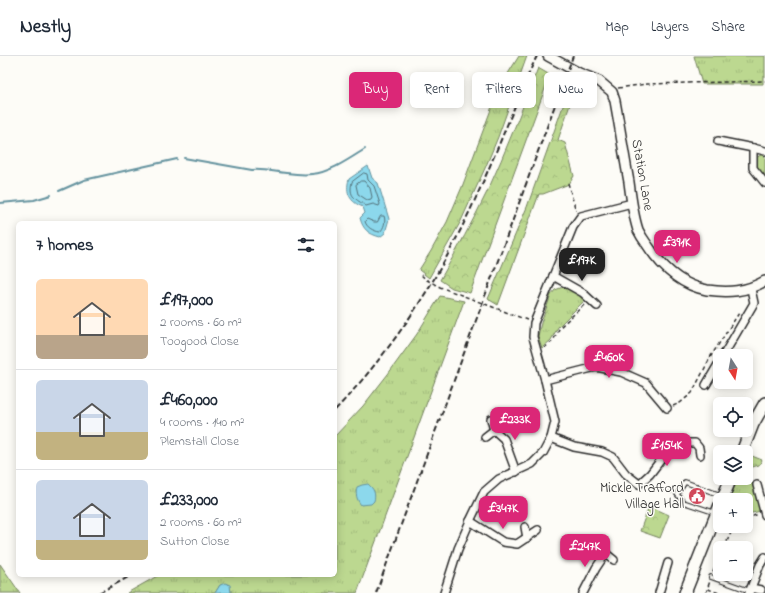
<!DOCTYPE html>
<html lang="en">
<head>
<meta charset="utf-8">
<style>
  body { margin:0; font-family:"Indie Flower",sans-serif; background:#f2f2f3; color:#1f2937; height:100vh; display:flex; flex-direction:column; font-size:15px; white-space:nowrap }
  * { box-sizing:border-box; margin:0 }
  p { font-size:13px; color:#747a83 }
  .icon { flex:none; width:22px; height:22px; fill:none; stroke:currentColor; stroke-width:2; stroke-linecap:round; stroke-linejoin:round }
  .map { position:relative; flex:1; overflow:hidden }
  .details { position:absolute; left:16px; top:165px; width:321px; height:356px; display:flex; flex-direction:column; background:#fff; border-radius:6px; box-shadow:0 2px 10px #0003 }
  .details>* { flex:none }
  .hud { position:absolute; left:349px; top:16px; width:356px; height:36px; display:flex; gap:8px }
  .needle { width:26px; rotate:169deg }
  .controls { position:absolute; left:713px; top:293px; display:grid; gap:8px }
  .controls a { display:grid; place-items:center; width:40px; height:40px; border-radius:6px; background:#fff; box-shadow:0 2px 10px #0003; font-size:20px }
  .price { position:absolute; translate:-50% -34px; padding:0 9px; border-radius:8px; background:#db2777; color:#fff; font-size:13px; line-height:26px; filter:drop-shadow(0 1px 2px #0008) }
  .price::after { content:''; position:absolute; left:50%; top:24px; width:12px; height:9px; margin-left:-6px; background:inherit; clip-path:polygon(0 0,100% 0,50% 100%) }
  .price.current { background:#222; color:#fff }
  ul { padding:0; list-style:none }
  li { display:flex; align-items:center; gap:12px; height:100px; padding:0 20px }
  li+li { border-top:1px solid #e0e1e3 }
  li span { display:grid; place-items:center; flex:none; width:112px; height:80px; border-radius:6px; color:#555 }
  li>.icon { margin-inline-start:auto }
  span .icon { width:48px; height:48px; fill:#fffc; stroke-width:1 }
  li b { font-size:17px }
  h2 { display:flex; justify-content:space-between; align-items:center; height:48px; padding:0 20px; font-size:17px }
  .tag { padding:0 14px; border-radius:6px; background:#fff; box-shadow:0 2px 10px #0003; font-size:14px; line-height:36px }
  .tag.current { background:#db2777; color:#fff }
  header { display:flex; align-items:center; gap:24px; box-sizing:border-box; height:56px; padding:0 20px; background:#fff; border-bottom:1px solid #e0e1e3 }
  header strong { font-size:19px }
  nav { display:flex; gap:22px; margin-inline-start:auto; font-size:14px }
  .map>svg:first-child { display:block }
  .grass { fill:url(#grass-tufts); stroke:#74825e }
  .forest { fill:url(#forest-crowns); stroke:#74825e }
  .water { fill:#8cd8ec; stroke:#65939f }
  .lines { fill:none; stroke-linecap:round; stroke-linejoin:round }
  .shore { stroke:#527078; stroke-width:1 }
  .stream { stroke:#65939f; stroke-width:2 }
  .service-casing { stroke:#2b2b2b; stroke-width:6 }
  .minor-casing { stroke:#2b2b2b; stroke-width:10 }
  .tertiary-casing { stroke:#2b2b2b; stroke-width:12 }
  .primary-casing { stroke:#2b2b2b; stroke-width:14 }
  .path { stroke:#2b2b2b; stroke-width:1.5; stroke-dasharray:4 3; stroke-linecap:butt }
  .service { stroke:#fdfcf7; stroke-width:3.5 }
  .minor { stroke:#fdfcf7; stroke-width:7 }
  .tertiary { stroke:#fdfcf7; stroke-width:9 }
  .primary { stroke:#fdfcf7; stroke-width:11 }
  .rail { stroke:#2b2b2b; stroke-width:2; stroke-dasharray:6 3; stroke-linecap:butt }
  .labels { text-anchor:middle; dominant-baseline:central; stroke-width:3; stroke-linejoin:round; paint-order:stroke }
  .street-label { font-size:14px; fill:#2b2b2b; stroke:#fdfcf7 }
  .poi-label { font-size:14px; fill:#2b2b2b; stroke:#fdfcf7; text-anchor:end }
</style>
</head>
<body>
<header>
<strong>Nestly</strong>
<nav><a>Map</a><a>Layers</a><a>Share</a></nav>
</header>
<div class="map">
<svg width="765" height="537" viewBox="0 0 765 537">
  <defs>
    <pattern id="grass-tufts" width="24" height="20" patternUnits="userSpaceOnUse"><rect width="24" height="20" fill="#bcd890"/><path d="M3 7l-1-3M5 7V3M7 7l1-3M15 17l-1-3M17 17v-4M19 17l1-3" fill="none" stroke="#a2ba7c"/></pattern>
    <pattern id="forest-crowns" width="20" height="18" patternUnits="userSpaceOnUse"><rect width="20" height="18" fill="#bcd890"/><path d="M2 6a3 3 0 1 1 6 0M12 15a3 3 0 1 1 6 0" fill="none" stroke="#a2ba7c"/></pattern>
  </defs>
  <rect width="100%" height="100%" fill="#fdfcf7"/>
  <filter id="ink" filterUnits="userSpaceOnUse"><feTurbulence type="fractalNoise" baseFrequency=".025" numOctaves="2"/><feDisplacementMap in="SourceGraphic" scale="8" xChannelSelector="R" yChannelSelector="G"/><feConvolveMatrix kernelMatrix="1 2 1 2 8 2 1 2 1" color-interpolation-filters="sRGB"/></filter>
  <g filter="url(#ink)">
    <g class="grass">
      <path d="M519,0H527L498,81L486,110L461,165L429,222L419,214L431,195L447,166L462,131L499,32Z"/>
      <path d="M694,0H765V20H763V28H702Z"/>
      <path d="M765,97V121L755,110V103L759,100Z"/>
      <path d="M563,231L581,238L585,244L558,271L551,284L542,292L538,280L541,267L551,239L555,234Z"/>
      <path d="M440,240L464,245L357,537H231V534L220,529L215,537H127L159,519H335V380L363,350L388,318L417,278Z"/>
      <path d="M736,422L752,427L761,455L752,457H746V444H729Z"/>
      <path d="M0,508L20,537H0Z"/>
    </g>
    <g class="forest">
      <path d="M538,12L550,19L470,237L452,232L440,224C457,194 473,165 488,134C506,95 522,53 538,12Z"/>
      <path d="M572,25L577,28L558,84L565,87L574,120L569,128L543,138H539L498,249L488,243L527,151Z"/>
      <path d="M747,398L762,404L759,409L746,413Z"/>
      <path d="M649,450L669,459L660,482L640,475Z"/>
    </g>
    <g class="water">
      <path d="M368,110L372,122L378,127L389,163L385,177L380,181C369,178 363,174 360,162L365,157L363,151C350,146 345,137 349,123Z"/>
      <path d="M368,428C374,433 376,438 374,445L371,448L361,449C357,444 355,438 357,431L362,429Z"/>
      <path d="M225,527L230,529L231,537H215L220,529Z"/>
    </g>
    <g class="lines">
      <g class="shore">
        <path d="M364,117L367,118L368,124L374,130L380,148L379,150L373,148L366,150C356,143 348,141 352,126Z"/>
        <path d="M361,125H364L370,132L372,141L371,143L367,144L358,138L356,129Z"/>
        <path d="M381,160H384C386,165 384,172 380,176C373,175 366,171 365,165L367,163L374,166H377Z"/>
      </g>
      <g class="stream">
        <path d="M184,102L252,114C264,113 275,116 286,117C294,118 304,119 312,118C331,116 349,103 365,93"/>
        <path d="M59,135L84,124L177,103"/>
        <path d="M0,147L34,144L51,139"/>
      </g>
      <g class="service-casing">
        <g id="service">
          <path d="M716,457L683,446L677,438L685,426L723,440"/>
          <path d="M711,521L750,535"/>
        </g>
      </g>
      <g class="minor-casing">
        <g id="minor">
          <path d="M718,85L753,92V112L765,127"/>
          <path d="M753,92L765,95"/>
          <path d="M553,220L583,237L597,250"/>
          <path d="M723,300L754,247L751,233"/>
          <path d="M545,324L596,311L621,316L646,327L667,352"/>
          <path d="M706,329L720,305"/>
          <path d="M491,363L494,374L504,383L516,416"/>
          <path d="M485,381L494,374"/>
          <path d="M551,382L574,391L602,396L613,401L626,418L639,428L650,418L666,397L681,387H695L699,392L700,399"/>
          <path d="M757,429L765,459"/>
          <path d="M470,465L503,486L517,488L538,474"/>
          <path d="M525,471L527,482"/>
          <path d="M599,492L614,504"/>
          <path d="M751,532L761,534"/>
          <path d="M444,537L458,493L470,465L484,436L499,423L532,408L543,397L551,382L555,366L545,324L533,281L534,267L573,171L581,160L632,147"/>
          <path d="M583,537L596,512L606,497"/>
          <path d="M659,537L668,507"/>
          <path d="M749,537L760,509L765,501"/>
        </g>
      </g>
      <g class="tertiary-casing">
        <path id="tertiary" d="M548,0L579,17L599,25L612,36L615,45C620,72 624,99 629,126C631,142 633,159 638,174C640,178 643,183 646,187C660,209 679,229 707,234C728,237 746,236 765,225"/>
      </g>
      <g class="primary-casing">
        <g id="primary">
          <path d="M742,396L753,368L765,347"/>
          <path d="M722,444L731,422"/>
          <path d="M685,537L720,449"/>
        </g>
      </g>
      <g class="path">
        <path d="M618,32L647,28L765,25"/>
        <path d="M568,127L576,155"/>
        <path d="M421,219L427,224L440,231L527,264"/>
        <path d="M544,292L553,285L560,271L584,249"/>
        <path d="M673,350L680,347L692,337L711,300L739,257"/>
        <path d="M648,430L673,437"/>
        <path d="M746,458L753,460L759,458"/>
        <path d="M724,492L734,470"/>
        <path d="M713,516L720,501"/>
        <path d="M708,533L719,537"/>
        <path d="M706,537L710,525"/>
      </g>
      <use href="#service" class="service"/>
      <use href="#minor" class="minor"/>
      <use href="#tertiary" class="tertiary"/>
      <use href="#primary" class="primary"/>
      <g class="rail">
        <path d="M335,354C386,301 429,238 461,173C481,133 498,91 515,50C522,34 529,16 537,0"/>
        <path d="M99,537L132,519"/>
        <path d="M376,537L573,0"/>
      </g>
    </g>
  </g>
  <defs>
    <g id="civic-disc" transform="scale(0.9)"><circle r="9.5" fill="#d1495b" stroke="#fdfcf7"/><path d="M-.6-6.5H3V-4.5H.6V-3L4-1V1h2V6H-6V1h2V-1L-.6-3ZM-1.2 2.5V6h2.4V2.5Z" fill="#fff"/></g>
  </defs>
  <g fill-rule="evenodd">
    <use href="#civic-disc" x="697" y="440"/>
  </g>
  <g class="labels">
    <g class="street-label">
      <text transform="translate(642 119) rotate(80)">Station Lane</text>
    </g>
    <g class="poi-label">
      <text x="684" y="432">Mickle Trafford<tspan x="684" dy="16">Village Hall</tspan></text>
    </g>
  </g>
</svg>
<div class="controls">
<a><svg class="needle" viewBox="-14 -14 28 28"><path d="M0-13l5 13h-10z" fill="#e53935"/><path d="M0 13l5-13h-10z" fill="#747a83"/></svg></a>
<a><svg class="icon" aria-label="locate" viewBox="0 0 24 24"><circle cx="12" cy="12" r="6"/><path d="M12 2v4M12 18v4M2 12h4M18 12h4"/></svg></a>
<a><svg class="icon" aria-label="layers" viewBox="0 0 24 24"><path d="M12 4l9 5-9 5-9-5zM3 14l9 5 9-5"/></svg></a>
<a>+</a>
<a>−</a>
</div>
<b class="price" style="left:677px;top:208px">£391K</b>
<b class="price current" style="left:582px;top:226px">£197K</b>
<b class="price" style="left:609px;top:323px">£460K</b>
<b class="price" style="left:515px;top:385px">£233K</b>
<b class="price" style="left:667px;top:411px">£154K</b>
<b class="price" style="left:503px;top:474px">£347K</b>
<b class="price" style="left:585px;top:512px">£247K</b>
<div class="hud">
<a class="tag current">Buy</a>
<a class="tag">Rent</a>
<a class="tag">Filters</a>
<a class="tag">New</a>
</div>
<section class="details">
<h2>7 homes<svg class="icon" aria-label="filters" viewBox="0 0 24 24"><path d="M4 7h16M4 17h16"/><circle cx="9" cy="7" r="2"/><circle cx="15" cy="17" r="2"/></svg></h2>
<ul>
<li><span style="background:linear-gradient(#ffd9b3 70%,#b9a48a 0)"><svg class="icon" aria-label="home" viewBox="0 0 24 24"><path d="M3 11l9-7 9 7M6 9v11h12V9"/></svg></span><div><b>£197,000</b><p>2 rooms · 60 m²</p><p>Toogood Close</p></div></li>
<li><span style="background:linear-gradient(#c9d6e8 65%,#c2b280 0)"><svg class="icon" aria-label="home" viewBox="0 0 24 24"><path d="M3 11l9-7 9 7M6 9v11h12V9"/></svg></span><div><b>£460,000</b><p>4 rooms · 140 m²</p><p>Plemstall Close</p></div></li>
<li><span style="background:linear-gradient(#c9d6e8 75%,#c2b280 0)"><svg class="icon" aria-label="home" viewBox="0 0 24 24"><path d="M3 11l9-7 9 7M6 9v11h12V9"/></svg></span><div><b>£233,000</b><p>2 rooms · 60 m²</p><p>Sutton Close</p></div></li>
</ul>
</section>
</div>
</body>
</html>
